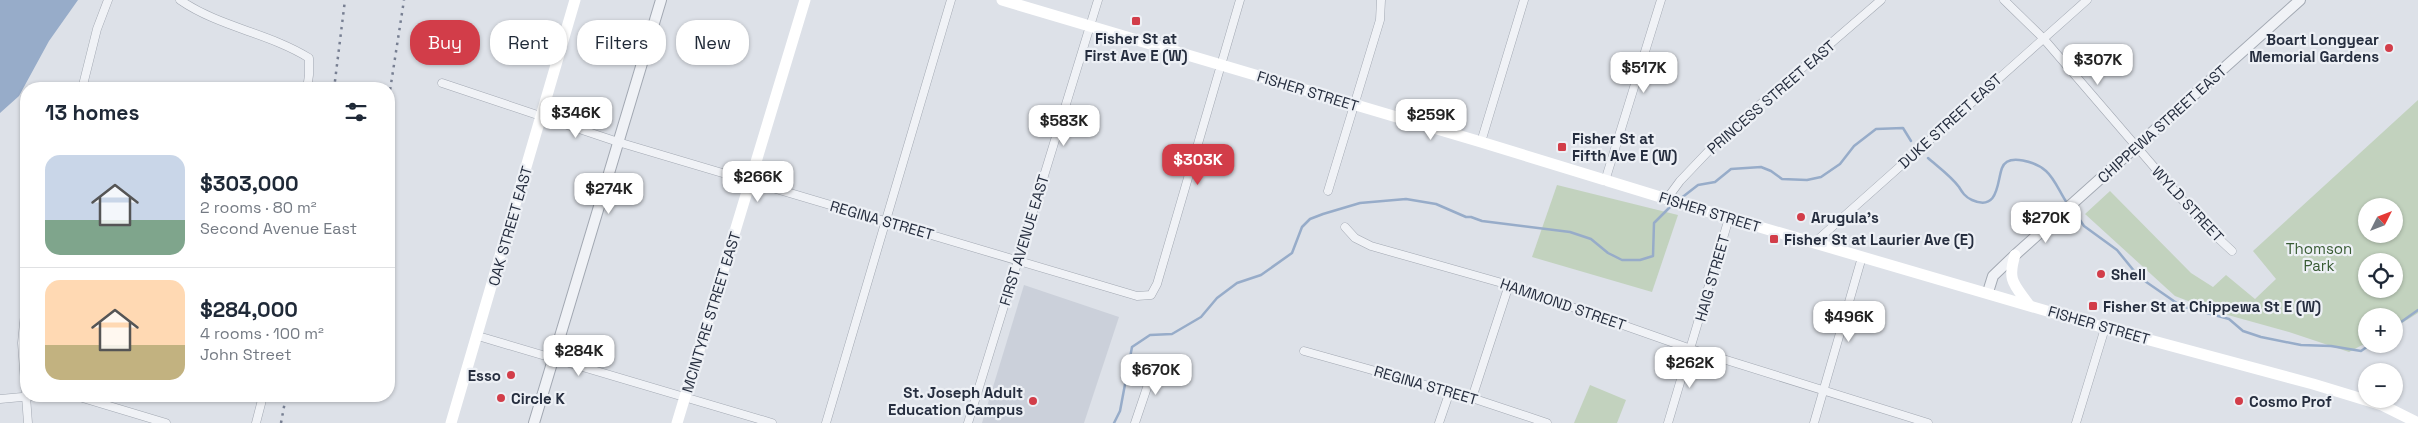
<!DOCTYPE html>
<html lang="en">
<head>
<meta charset="utf-8">
<style>
  body { margin:0; font-family:"Space Grotesk",sans-serif; background:#f6f6f7; color:#1f2937; height:100vh; display:flex; flex-direction:column; font-size:19px; white-space:nowrap }
  * { box-sizing:border-box; margin:0 }
  p { font-size:16px; color:#747a83 }
  .icon { flex:none; width:28px; height:28px; fill:none; stroke:currentColor; stroke-width:2; stroke-linecap:round; stroke-linejoin:round }
  .map { position:relative; flex:1; overflow:hidden }
  .side { position:absolute; left:20px; top:82px; width:375px; height:320px; display:flex; flex-direction:column; background:#fff; border-radius:20px; box-shadow:0 1px 4px #0004 }
  .side>* { flex:none }
  .guide { position:absolute; left:410px; top:20px; width:475px; height:45px; display:flex; gap:10px }
  .needle { width:32px; rotate:48deg }
  .fabs { position:absolute; left:2358px; top:198px; display:grid; gap:10px }
  .fabs a { display:grid; place-items:center; width:45px; height:45px; border-radius:50%; background:#fff; box-shadow:0 1px 4px #0004; font-size:25px }
  .price { position:absolute; translate:-50% -42px; padding:0 11px; border-radius:10px; background:#fff; color:#222; font-size:16px; line-height:32px; filter:drop-shadow(0 1px 2px #0008) }
  .price::after { content:''; position:absolute; left:50%; top:30px; width:15px; height:11px; margin-left:-8px; background:inherit; clip-path:polygon(0 0,100% 0,50% 100%) }
  .price.active { background:#d23d49; color:#fff }
  ul { padding:0; list-style:none }
  li { display:flex; align-items:center; gap:15px; height:125px; padding:0 25px }
  li+li { border-top:1px solid #e0e1e3 }
  li span { display:grid; place-items:center; flex:none; width:140px; height:100px; border-radius:15px; color:#555 }
  li>.icon { margin-inline-start:auto }
  span .icon { width:60px; height:60px; fill:#fffc; stroke-width:1 }
  li b { font-size:21px }
  h2 { display:flex; justify-content:space-between; align-items:center; height:60px; padding:0 25px; font-size:21px }
  .pill { padding:0 18px; border-radius:20px; background:#fff; box-shadow:0 1px 4px #0004; font-size:18px; line-height:45px }
  .pill.active { background:#d23d49; color:#fff }
  .map>svg:first-child { display:block }
  .built { fill:#cbd0da }
  .green { fill:#c2d2be; fill-rule:evenodd }
  .water { fill:#97acc9 }
  .lines { fill:none; stroke-linecap:round; stroke-linejoin:round }
  .stream { stroke:#97acc9; stroke-width:2.5 }
  .minor-casing { stroke:#a2a8b2; stroke-width:9 }
  .tertiary-casing { stroke:#a2a8b2; stroke-width:12 }
  .minor { stroke:#f0f2f6; stroke-width:8 }
  .tertiary { stroke:#f0f2f6; stroke-width:10 }
  .secondary { stroke:#fff; stroke-width:11 }
  .rail { stroke:#777f92; stroke-width:2.5; stroke-dasharray:2.5 5; stroke-linecap:butt }
  .poi-dot { fill:#d23d49; stroke:#edf0f5; stroke-width:2 }
  .labels { text-anchor:middle; dominant-baseline:central; stroke-width:4.5; stroke-linejoin:round; paint-order:stroke }
  .poi-label { font-size:15px; font-weight:bold; fill:#262e3f; stroke:#edf0f5; text-anchor:start }
  .street-label { font-size:15px; fill:#262e3f; stroke:#edf0f5 }
  .park-label { font-size:15px; fill:#385b33; stroke:#edf0f5 }
</style>
</head>
<body>
<div class="map">
<svg width="2418" height="423" viewBox="0 0 2418 423">
  <rect width="100%" height="100%" fill="#dde1e8"/>
  <path class="built" d="M1024,285L1119,317L1084,423H982Z"/>
  <g class="green">
    <path d="M2418,100V313L2394,328V316H2366V343L2349,352L2289,332L2217,312L2175,296L2085,214L2110,191L2191,273L2213,287L2226,275L2255,299L2276,279L2253,251ZM2366,206H2394V234H2366ZM2366,261H2394V289H2366Z"/>
    <path d="M1557,185L1678,215L1652,292L1532,257Z"/>
    <path d="M1590,385L1626,400L1617,423H1574Z"/>
  </g>
  <path class="water" d="M0,0H78L49,41L19,96L0,113Z"/>
  <g class="lines">
    <g class="stream">
      <path d="M1928,158C1937,166 1951,176 1959,187C1962,192 1965,197 1972,200C1999,212 1997,181 2002,168C2008,152 2037,163 2046,171C2055,179 2060,193 2067,203"/>
      <path d="M1680,199L1698,185L1715,182L1731,169L1761,167L1771,171L1782,179L1807,180L1821,177L1840,164L1854,146L1876,129L1903,128L1911,141"/>
      <path d="M2071,207L2084,226L2117,250L2139,277L2181,306L2229,319L2243,331L2261,337L2301,345L2331,346L2361,351L2371,344"/>
      <path d="M2394,327L2418,310"/>
      <path d="M1114,423L1120,411L1132,347L1150,335L1172,334L1201,317L1217,298L1237,283L1261,275L1292,253L1302,227L1310,219L1323,214L1360,203L1406,199L1436,204L1466,217H1471L1482,221L1570,232L1591,239L1608,253L1622,260H1640L1653,256L1654,223L1672,205"/>
    </g>
    <g class="minor-casing">
      <g id="minor">
        <path d="M180,0C219,27 269,33 309,58V75L307,89"/>
        <path d="M2004,0L2043,38L2204,225L2232,251"/>
        <path d="M442,83L618,142L1137,296L1151,295L1157,284L1240,0"/>
        <path d="M82,89L97,29L108,0"/>
        <path d="M1481,142L1524,0"/>
        <path d="M1605,181L1661,0"/>
        <path d="M1328,191L1380,20L1381,0"/>
        <path d="M1666,200L1680,181L1720,139L1881,0"/>
        <path d="M1345,227L1355,238L1371,246L1509,285L1691,349L1928,423"/>
        <path d="M1814,243L2087,0"/>
        <path d="M26,303L22,343L28,423"/>
        <path d="M478,336L772,423"/>
        <path d="M1304,351L1472,398L1547,423"/>
        <path d="M76,396L166,423"/>
        <path d="M1472,398L1509,285"/>
        <path d="M0,399L33,396"/>
        <path d="M256,423L263,396"/>
        <path d="M826,423L951,0"/>
        <path d="M968,423L1098,0"/>
        <path d="M1135,423L1156,361"/>
        <path d="M1439,423L1450,391"/>
        <path d="M1668,423L1729,218"/>
        <path d="M1814,423L1862,257"/>
        <path d="M2076,423L2105,328"/>
      </g>
    </g>
    <g class="tertiary-casing">
      <g id="tertiary">
        <path d="M1988,292L1993,276L2015,255L2300,0"/>
        <path d="M534,423L661,0"/>
      </g>
    </g>
    <use href="#minor" class="minor"/>
    <use href="#tertiary" class="tertiary"/>
    <g class="secondary">
      <path d="M1002,0L1481,142L1729,218L2105,328L2313,384L2382,405L2418,423"/>
      <path d="M2015,255C2007,281 2014,284 2029,305"/>
      <path d="M451,423L575,0"/>
      <path d="M677,423L805,0"/>
    </g>
    <g class="rail">
      <path d="M334,89L345,0"/>
      <path d="M389,97L404,0"/>
      <path d="M281,423L286,396"/>
    </g>
  </g>
  <g class="poi-dot">
    <rect x="1131" y="16" width="10" height="10" rx="2.5"/>
    <circle cx="2389" cy="48" r="5"/>
    <rect x="1557" y="142" width="10" height="10" rx="2.5"/>
    <circle cx="1801" cy="217" r="5"/>
    <rect x="1769" y="234" width="10" height="10" rx="2.5"/>
    <circle cx="2101" cy="274" r="5"/>
    <rect x="2088" y="301" width="10" height="10" rx="2.5"/>
    <circle cx="511" cy="375" r="5"/>
    <circle cx="501" cy="398" r="5"/>
    <circle cx="1033" cy="401" r="5"/>
    <circle cx="2239" cy="401" r="5"/>
  </g>
  <g class="labels">
    <g class="poi-label">
      <text x="1136" y="38" text-anchor="middle">Fisher St at<tspan x="1136" dy="17">First Ave E (W)</tspan></text>
      <text x="2379" y="39" text-anchor="end">Boart Longyear<tspan x="2379" dy="17">Memorial Gardens</tspan></text>
      <text x="1572" y="138">Fisher St at<tspan x="1572" dy="17">Fifth Ave E (W)</tspan></text>
      <text x="1811" y="217">Arugula’s</text>
      <text x="1784" y="239">Fisher St at Laurier Ave (E)</text>
      <text x="2111" y="274">Shell</text>
      <text x="2103" y="306">Fisher St at Chippewa St E (W)</text>
      <text x="501" y="375" text-anchor="end">Esso</text>
      <text x="1023" y="392" text-anchor="end">St. Joseph Adult<tspan x="1023" dy="17">Education Campus</tspan></text>
      <text x="511" y="398">Circle K</text>
      <text x="2249" y="401">Cosmo Prof</text>
    </g>
    <g class="street-label">
      <text transform="translate(1308 91) rotate(17)">FISHER STREET</text>
      <text transform="translate(1771 97) rotate(-41)">PRINCESS STREET EAST</text>
      <text transform="translate(1950 121) rotate(-42)">DUKE STREET EAST</text>
      <text transform="translate(2162 124) rotate(-42)">CHIPPEWA STREET EAST</text>
      <text transform="translate(2188 204) rotate(47)">WYLD STREET</text>
      <text transform="translate(1710 212) rotate(17)">FISHER STREET</text>
      <text transform="translate(882 220) rotate(16)">REGINA STREET</text>
      <text transform="translate(510 226) rotate(-74)">OAK STREET EAST</text>
      <text transform="translate(1024 240) rotate(-73)">FIRST AVENUE EAST</text>
      <text transform="translate(1712 278) rotate(-74)">HAIG STREET</text>
      <text transform="translate(1563 304) rotate(19)">HAMMOND STREET</text>
      <text transform="translate(711 312) rotate(-73)">MCINTYRE STREET EAST</text>
      <text transform="translate(2099 325) rotate(16)">FISHER STREET</text>
      <text transform="translate(1426 385) rotate(16)">REGINA STREET</text>
    </g>
    <g class="park-label">
      <text x="2319" y="248">Thomson<tspan x="2319" dy="17">Park</tspan></text>
    </g>
  </g>
</svg>
<div class="fabs">
<a><svg class="needle" viewBox="-14 -14 28 28"><path d="M0-13l5 13h-10z" fill="#e53935"/><path d="M0 13l5-13h-10z" fill="#747a83"/></svg></a>
<a><svg class="icon" aria-label="locate" viewBox="0 0 24 24"><circle cx="12" cy="12" r="6"/><path d="M12 2v4M12 18v4M2 12h4M18 12h4"/></svg></a>
<a>+</a>
<a>−</a>
</div>
<b class="price" style="left:2098px;top:86px">$307K</b>
<b class="price" style="left:1644px;top:94px">$517K</b>
<b class="price" style="left:576px;top:139px">$346K</b>
<b class="price" style="left:1431px;top:141px">$259K</b>
<b class="price" style="left:1064px;top:147px">$583K</b>
<b class="price active" style="left:1198px;top:186px">$303K</b>
<b class="price" style="left:758px;top:203px">$266K</b>
<b class="price" style="left:609px;top:215px">$274K</b>
<b class="price" style="left:2046px;top:244px">$270K</b>
<b class="price" style="left:1849px;top:343px">$496K</b>
<b class="price" style="left:579px;top:377px">$284K</b>
<b class="price" style="left:1690px;top:389px">$262K</b>
<b class="price" style="left:1156px;top:396px">$670K</b>
<div class="guide">
<a class="pill active">Buy</a>
<a class="pill">Rent</a>
<a class="pill">Filters</a>
<a class="pill">New</a>
</div>
<section class="side">
<h2>13 homes<svg class="icon" aria-label="filters" viewBox="0 0 24 24"><path d="M4 7h16M4 17h16"/><circle cx="9" cy="7" r="2"/><circle cx="15" cy="17" r="2"/></svg></h2>
<ul>
<li><span style="background:linear-gradient(#c9d6e8 65%,#7fa58c 0)"><svg class="icon" aria-label="home" viewBox="0 0 24 24"><path d="M3 11l9-7 9 7M6 9v11h12V9"/></svg></span><div><b>$303,000</b><p>2 rooms · 80 m²</p><p>Second Avenue East</p></div></li>
<li><span style="background:linear-gradient(#ffd9b3 65%,#c2b280 0)"><svg class="icon" aria-label="home" viewBox="0 0 24 24"><path d="M3 11l9-7 9 7M6 9v11h12V9"/></svg></span><div><b>$284,000</b><p>4 rooms · 100 m²</p><p>John Street</p></div></li>
</ul>
</section>
</div>
</body>
</html>
